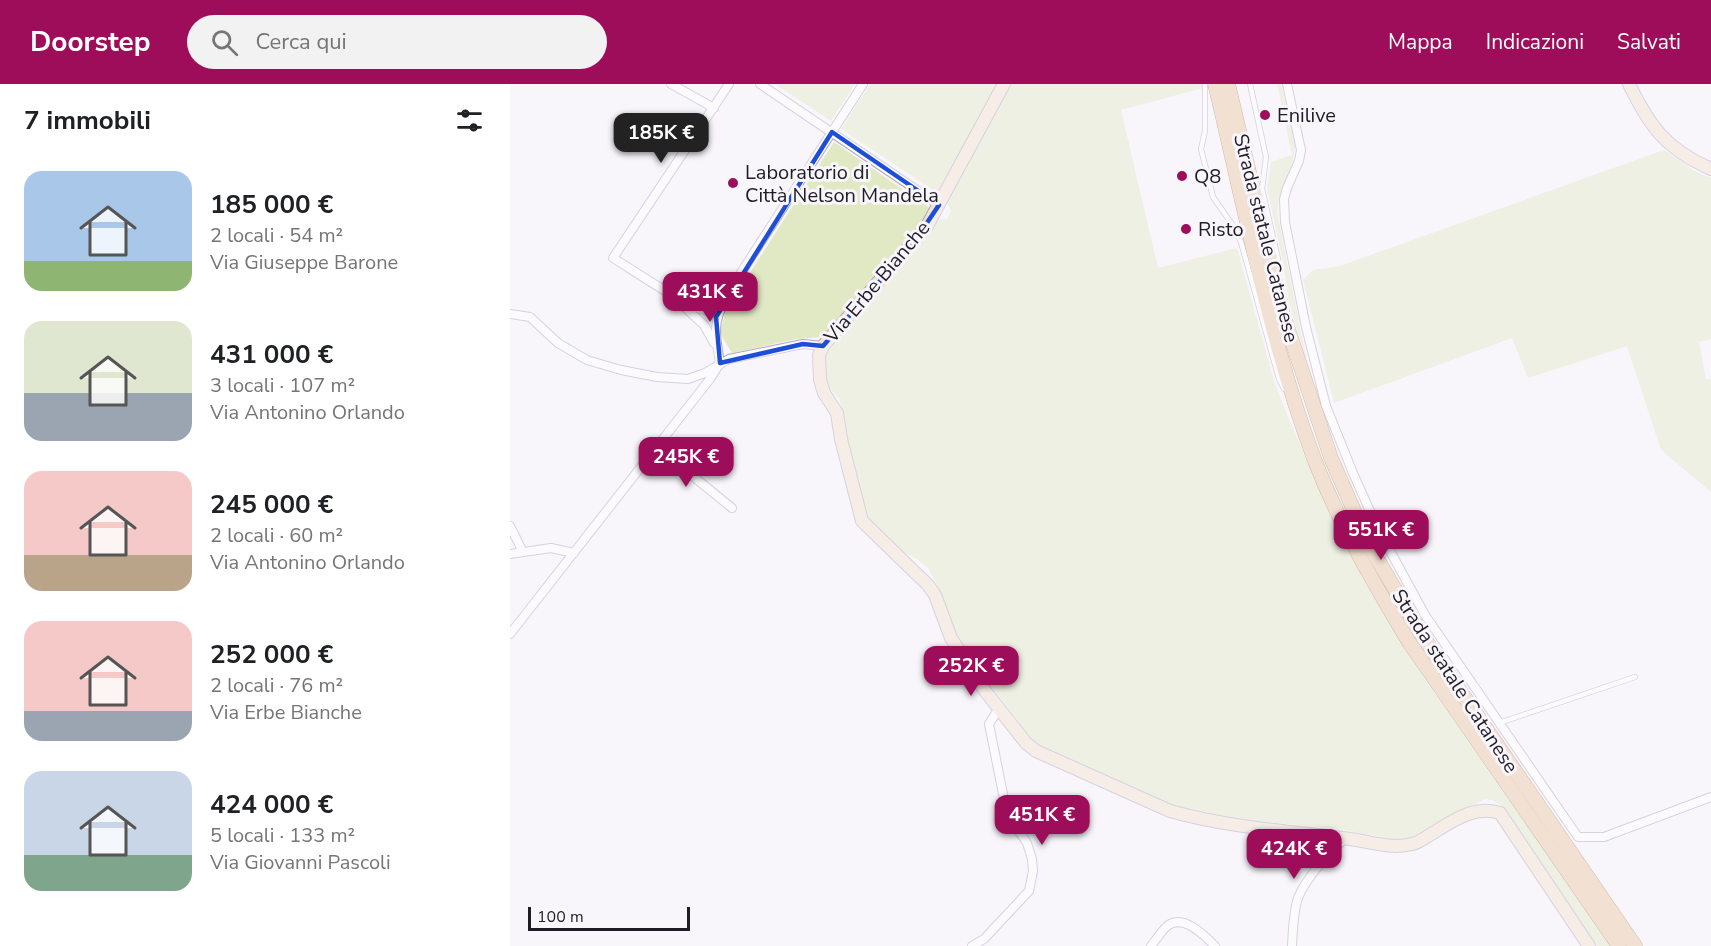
<!DOCTYPE html>
<html lang="it">
<head>
<meta charset="utf-8">
<style>
  body { margin:0; font-family:"Nunito Sans",sans-serif; background:#f2f2f2; color:#202124; height:100vh; display:flex; flex-direction:column; font-size:22px; white-space:nowrap }
  * { box-sizing:border-box; margin:0 }
  p { font-size:20px; color:#757577 }
  .icon { flex:none; width:33px; height:33px; fill:none; stroke:currentColor; stroke-width:2; stroke-linecap:round; stroke-linejoin:round }
  .map { position:relative; flex:1; overflow:hidden }
  .panel { display:flex; flex-direction:column; background:#fff; width:510px }
  .panel>* { flex:none }
  .scale { position:absolute; left:18px; bottom:15px; width:162px; box-sizing:border-box; padding-left:6px; border:3px solid #201c26; border-top:0; font-size:16px; line-height:21px; white-space:nowrap; color:#201c26; -webkit-text-stroke:4px #f8f5fb; paint-order:stroke }
  .price { position:absolute; translate:-50% -51px; padding:0 14px; border-radius:12px; background:#9d0d5a; color:#fff; font-size:20px; line-height:39px; filter:drop-shadow(0 2px 3px #0008) }
  .price::after { content:''; position:absolute; left:50%; top:36px; width:18px; height:14px; margin-left:-9px; background:inherit; clip-path:polygon(0 0,100% 0,50% 100%) }
  .price.active { background:#222; color:#fff }
  ul { padding:0; list-style:none }
  li { display:flex; align-items:center; gap:18px; height:150px; padding:0 24px }
  li span { display:grid; place-items:center; flex:none; width:168px; height:120px; border-radius:18px; color:#555 }
  li>.icon { margin-inline-start:auto }
  span .icon { width:72px; height:72px; fill:#fffc; stroke-width:1 }
  li b { font-size:26px }
  h2 { display:flex; justify-content:space-between; align-items:center; height:72px; padding:0 24px; font-size:26px }
  header { display:flex; align-items:center; gap:36px; box-sizing:border-box; height:84px; padding:0 30px; background:#9d0d5a; color:#fff }
  header strong { font-size:28px }
  nav { display:flex; gap:33px; margin-inline-start:auto; font-size:21px }
  .search { width:420px; height:54px; background:#f2f2f2; display:flex; align-items:center; gap:15px; box-sizing:border-box; padding:0 21px; border-radius:33px; color:#757577; font-size:22px }
  main { display:flex; flex:1; min-height:0 }
  .map>svg:first-child { display:block }
  .green { fill:#e1e8c4 }
  .lines { fill:none; stroke-linecap:round; stroke-linejoin:round }
  .lane-casing { stroke:#b0a4bf; stroke-width:6 }
  .street-casing { stroke:#b0a4bf; stroke-width:10 }
  .secondary-casing { stroke:#b0a4bf; stroke-width:14 }
  .primary-casing { stroke:#9a744b; stroke-width:15 }
  .lane { stroke:#fff; stroke-width:4.5 }
  .street { stroke:#fff; stroke-width:8 }
  .secondary { stroke:#f4e3cf; stroke-width:12 }
  .primary { stroke:#eac89f; stroke-width:14 }
  .marked { fill:none; stroke:#1d4ed8; stroke-width:4.5; stroke-linejoin:round }
  .poi-dot { fill:#9d0d5a; stroke:#f8f5fb; stroke-width:2 }
  .labels { text-anchor:middle; dominant-baseline:central; stroke-width:6; stroke-linejoin:round; paint-order:stroke }
  .poi-label { font-size:20px; fill:#201c26; stroke:#f8f5fb; text-anchor:start }
  .street-label { font-size:20px; fill:#201c26; stroke:#f8f5fb }
</style>
</head>
<body>
<header>
<strong>Doorstep</strong>
<div class="search"><svg class="icon" aria-label="search" viewBox="0 0 24 24"><circle cx="10" cy="10" r="6"/><path d="M15 15l6 6"/></svg>Cerca qui</div>
<nav><a>Mappa</a><a>Indicazioni</a><a>Salvati</a></nav>
</header>
<main>
<section class="panel">
<h2>7 immobili<svg class="icon" aria-label="filters" viewBox="0 0 24 24"><path d="M4 7h16M4 17h16"/><circle cx="9" cy="7" r="2"/><circle cx="15" cy="17" r="2"/></svg></h2>
<ul>
<li><span style="background:linear-gradient(#a9c7e8 75%,#8fb573 0)"><svg class="icon" aria-label="home" viewBox="0 0 24 24"><path d="M3 11l9-7 9 7M6 9v11h12V9"/></svg></span><div><b>185 000 €</b><p>2 locali · 54 m²</p><p>Via Giuseppe Barone</p></div></li>
<li><span style="background:linear-gradient(#dfe7d0 60%,#9aa5b1 0)"><svg class="icon" aria-label="home" viewBox="0 0 24 24"><path d="M3 11l9-7 9 7M6 9v11h12V9"/></svg></span><div><b>431 000 €</b><p>3 locali · 107 m²</p><p>Via Antonino Orlando</p></div></li>
<li><span style="background:linear-gradient(#f6c9c9 70%,#b9a48a 0)"><svg class="icon" aria-label="home" viewBox="0 0 24 24"><path d="M3 11l9-7 9 7M6 9v11h12V9"/></svg></span><div><b>245 000 €</b><p>2 locali · 60 m²</p><p>Via Antonino Orlando</p></div></li>
<li><span style="background:linear-gradient(#f6c9c9 75%,#9aa5b1 0)"><svg class="icon" aria-label="home" viewBox="0 0 24 24"><path d="M3 11l9-7 9 7M6 9v11h12V9"/></svg></span><div><b>252 000 €</b><p>2 locali · 76 m²</p><p>Via Erbe Bianche</p></div></li>
<li><span style="background:linear-gradient(#c9d6e8 70%,#7fa58c 0)"><svg class="icon" aria-label="home" viewBox="0 0 24 24"><path d="M3 11l9-7 9 7M6 9v11h12V9"/></svg></span><div><b>424 000 €</b><p>5 locali · 133 m²</p><p>Via Giovanni Pascoli</p></div></li>
</ul>
</section>
<div class="map">
<svg width="1201" height="862" viewBox="0 0 1201 862">
  <rect width="100%" height="100%" fill="#f8f5fb"/>
  <g class="green">
    <path d="M265,0H345L321,37Z"/>
    <path d="M360,0H488L428,109L331,45Z"/>
    <path d="M500,0H692L693,4L611,26L648,184L727,164L764,297L776,328L816,420L857,502L914,594L1100,862H1087L991,721L982,716L975,715L903,754L886,756L830,745L736,736L662,722L526,661L488,611L477,601L446,551L429,505L418,484L407,475L389,466L358,433L340,374L332,323L329,314L316,301L314,288L316,271L322,260L404,166L427,136L437,135L441,127L437,118Z"/>
    <path d="M767,0H771L785,59C785,83 770,103 767,128L799,288L779,218L772,173L757,103L761,78L782,71Z"/>
    <path d="M324,58L421,125L406,148L313,253L286,255L222,269L210,249L216,226Z"/>
    <path d="M1154,66L1186,88L1201,94V255L1189,258L1196,295L1201,296V408L1151,366L1117,262L1018,294L1002,254L824,319L793,196L803,186L830,182Z"/>
  </g>
  <g class="lines">
    <g class="lane-casing">
      <g id="lane">
        <path d="M695,0V47L691,65L703,113L724,143L731,158L769,295L774,305"/>
        <path d="M740,0L756,73L752,105L768,175L767,184"/>
        <path d="M989,639L1125,593"/>
      </g>
    </g>
    <g class="street-casing">
      <g id="street">
        <path d="M161,0L204,24"/>
        <path d="M250,0L429,121"/>
        <path d="M777,0L791,66L789,77L777,104L774,115L775,138L796,243L816,322L843,389L867,443L915,531L1068,753H1094L1201,713"/>
        <path d="M214,212C209,217 204,226 195,226C179,225 120,184 103,174L219,0"/>
        <path d="M168,217L194,241L204,259"/>
        <path d="M0,230L20,233L48,259L77,276L111,286L147,293L178,295L195,289L219,275L293,260L313,262"/>
        <path d="M147,363L222,424"/>
        <path d="M0,442L13,468"/>
        <path d="M0,470L41,464L64,469"/>
        <path d="M0,550L200,295L210,279C203,238 204,237 223,201L353,0"/>
        <path d="M462,862L474,855L519,807L523,787L522,775L517,759L497,730L479,640L488,626"/>
        <path d="M641,862C646,856 651,848 656,843C672,828 694,851 705,862"/>
        <path d="M782,862C783,846 783,829 788,814C796,794 820,767 836,754"/>
      </g>
    </g>
    <g class="secondary-casing">
      <g id="secondary">
        <path d="M494,0L417,142L313,262L309,271L310,296L314,309L327,329L331,355L352,437L418,501L425,511L441,554L472,603L516,659L526,667L660,727C717,743 775,747 833,754C855,756 880,766 902,760C908,759 913,755 918,752C940,739 963,720 990,729L1079,862"/>
        <path d="M1119,0C1140,43 1156,65 1201,85"/>
      </g>
    </g>
    <g class="primary-casing">
      <g id="primary">
        <path d="M705,0C735,125 760,258 805,377C830,441 864,500 899,558L1109,862"/>
        <path d="M718,0L773,230L821,374L859,461L912,551L1125,862"/>
      </g>
    </g>
    <use href="#lane" class="lane"/>
    <use href="#street" class="street"/>
    <use href="#secondary" class="secondary"/>
    <use href="#primary" class="primary"/>
  </g>
  <path d="M0 0H1201V862H0ZM322,48L429,121L404,158L313,262L293,260L210,279L206,233Z" fill="#f8f5fb" fill-opacity=".55" fill-rule="evenodd"/>
  <path class="marked" d="M322,48L429,121L404,158L313,262L293,260L210,279L206,233Z"/>
  <g class="poi-dot">
    <circle cx="755" cy="31" r="6"/>
    <circle cx="672" cy="92" r="6"/>
    <circle cx="223" cy="99" r="6"/>
    <circle cx="676" cy="145" r="6"/>
  </g>
  <g class="labels">
    <g class="poi-label">
      <text x="767" y="31">Enilive</text>
      <text x="235" y="88">Laboratorio di<tspan x="235" dy="23">Città Nelson Mandela</tspan></text>
      <text x="684" y="92">Q8</text>
      <text x="688" y="145">Risto</text>
    </g>
    <g class="street-label">
      <text transform="translate(756 154) rotate(76)">Strada statale Catanese</text>
      <text transform="translate(367 198) rotate(-50)">Via Erbe Bianche</text>
      <text transform="translate(945 597) rotate(57)">Strada statale Catanese</text>
    </g>
  </g>
</svg>
<div class="scale">100 m</div>
<b class="price active" style="left:151px;top:80px">185K €</b>
<b class="price" style="left:200px;top:239px">431K €</b>
<b class="price" style="left:176px;top:404px">245K €</b>
<b class="price" style="left:871px;top:477px">551K €</b>
<b class="price" style="left:461px;top:613px">252K €</b>
<b class="price" style="left:532px;top:762px">451K €</b>
<b class="price" style="left:784px;top:796px">424K €</b>
</div>
</main>
</body>
</html>
